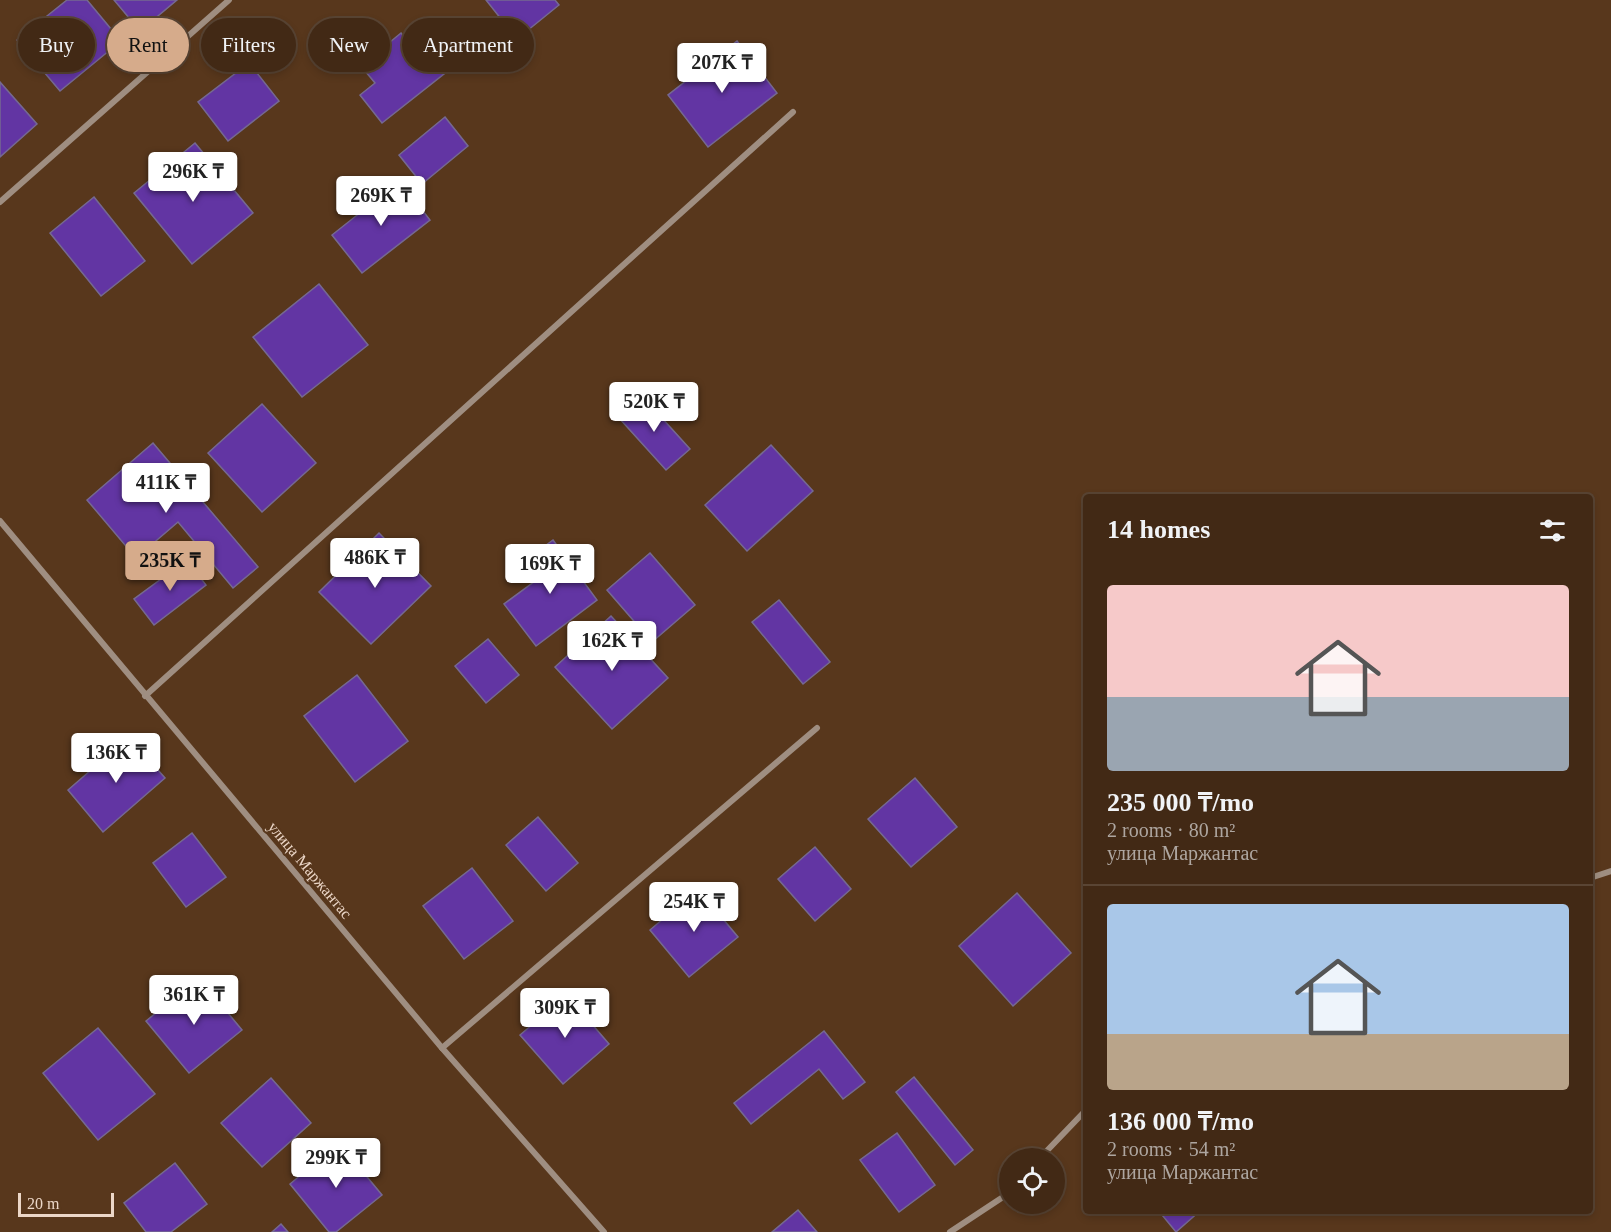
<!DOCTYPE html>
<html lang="en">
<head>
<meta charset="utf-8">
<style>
  body { margin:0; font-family:"Times New Roman",serif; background:#49311e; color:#f1f3f6; height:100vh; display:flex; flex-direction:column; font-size:22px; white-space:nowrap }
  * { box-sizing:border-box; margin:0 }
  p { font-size:20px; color:#aea6a0 }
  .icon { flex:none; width:33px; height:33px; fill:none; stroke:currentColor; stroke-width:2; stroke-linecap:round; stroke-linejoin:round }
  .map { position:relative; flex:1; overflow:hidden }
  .details { position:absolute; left:1083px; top:494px; width:510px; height:720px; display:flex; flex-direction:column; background:#422915; border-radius:6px; box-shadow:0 3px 9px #0003,0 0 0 2px #5a4534 }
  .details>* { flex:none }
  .hud { position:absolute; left:18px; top:18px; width:570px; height:54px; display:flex; gap:12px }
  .buttons { position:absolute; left:999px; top:1148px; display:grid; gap:12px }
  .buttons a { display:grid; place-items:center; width:66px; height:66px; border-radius:50%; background:#422915; box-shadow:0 3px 9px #0003,0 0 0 2px #5a4534; font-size:30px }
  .scale { position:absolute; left:18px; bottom:15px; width:96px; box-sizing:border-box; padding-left:6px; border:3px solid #ecd7c8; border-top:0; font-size:16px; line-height:21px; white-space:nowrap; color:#ecd7c8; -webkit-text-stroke:4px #58371c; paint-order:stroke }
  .price { position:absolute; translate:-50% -51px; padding:0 14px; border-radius:6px; background:#fff; color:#222; font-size:20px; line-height:39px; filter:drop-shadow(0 2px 3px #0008) }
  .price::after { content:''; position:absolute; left:50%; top:36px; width:18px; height:14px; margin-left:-9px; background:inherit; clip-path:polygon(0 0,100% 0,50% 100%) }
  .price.selected { background:#d6ab8b; color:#111 }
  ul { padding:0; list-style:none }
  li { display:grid; align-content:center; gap:12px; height:318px; padding:0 24px }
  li+li { border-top:2px solid #5a4534 }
  li span { display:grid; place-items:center; height:186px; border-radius:6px; color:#555 }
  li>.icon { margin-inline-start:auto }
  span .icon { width:108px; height:108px; fill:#fffc; stroke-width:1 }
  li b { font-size:26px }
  h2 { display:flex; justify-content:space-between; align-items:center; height:72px; padding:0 24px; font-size:26px }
  .tag { padding:0 21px; border-radius:27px; background:#422915; box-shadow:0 3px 9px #0003,0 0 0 2px #5a4534; font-size:21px; line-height:54px }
  .tag.selected { background:#d6ab8b; color:#111 }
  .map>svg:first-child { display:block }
  .building { fill:#6235a3; stroke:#756991; stroke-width:1.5 }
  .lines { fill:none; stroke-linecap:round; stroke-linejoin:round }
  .minor { stroke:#9f8e81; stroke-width:6 }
  .labels { text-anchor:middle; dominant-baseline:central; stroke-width:4.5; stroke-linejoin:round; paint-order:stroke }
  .street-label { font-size:16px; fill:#ecd7c8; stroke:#58371c }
</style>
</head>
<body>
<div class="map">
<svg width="1611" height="1232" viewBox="0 0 1611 1232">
  <rect width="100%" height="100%" fill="#58371c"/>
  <g class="building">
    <path d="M67,0H87L121,41L60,91L17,40Z"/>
    <path d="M114,0H177L140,31Z"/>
    <path d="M486,0H555L559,5L517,39Z"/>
    <path d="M401,33L413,48L430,35L454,66L382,123L360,95L375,83L361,66Z"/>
    <path d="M737,41L777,93L708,147L668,95Z"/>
    <path d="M249,63L279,101L228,141L198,102Z"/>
    <path d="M0,82L37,124L0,157Z"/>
    <path d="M445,117L468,146L422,184L399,155Z"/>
    <path d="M195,143L253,213L192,264L134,193Z"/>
    <path d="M400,181L430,220L362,273L332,235Z"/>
    <path d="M94,197L145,261L101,296L50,233Z"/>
    <path d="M319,284L368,345L302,397L253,337Z"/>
    <path d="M642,396L690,449L666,470L619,418Z"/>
    <path d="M262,404L316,463L262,512L208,453Z"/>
    <path d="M153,443L258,567L233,588L178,522L136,558L87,500Z"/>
    <path d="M771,445L813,491L747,551L705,505Z"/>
    <path d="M379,533L431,586L371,644L319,592Z"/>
    <path d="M553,540L597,600L536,646L504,604L535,581L522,563Z"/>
    <path d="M650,553L695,605L652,642L607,590Z"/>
    <path d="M187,560L206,585L154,625L134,599Z"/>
    <path d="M779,600L830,662L803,684L752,622Z"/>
    <path d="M611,616L668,678L612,729L555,667Z"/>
    <path d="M488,639L519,675L486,703L455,666Z"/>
    <path d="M357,675L408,741L355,782L304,716Z"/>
    <path d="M129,737L165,778L103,832L68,790Z"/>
    <path d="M915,778L957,827L911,867L868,819Z"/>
    <path d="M538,817L578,863L546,891L506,845Z"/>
    <path d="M192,833L226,877L186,907L153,863Z"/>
    <path d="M815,847L851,889L815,921L778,879Z"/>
    <path d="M472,868L513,921L464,959L423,906Z"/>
    <path d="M698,889L738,937L689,977L650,930Z"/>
    <path d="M1017,893L1071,953L1013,1006L959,946Z"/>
    <path d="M199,978L242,1030L189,1073L146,1021Z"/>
    <path d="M567,995L609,1044L563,1084L520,1035Z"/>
    <path d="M98,1028L155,1094L98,1140L43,1073Z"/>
    <path d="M824,1031L865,1082L843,1099L819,1069L751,1124L734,1103Z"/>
    <path d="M914,1077L973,1150L955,1165L896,1092Z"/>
    <path d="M271,1078L311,1123L262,1167L221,1123Z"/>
    <path d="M897,1133L935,1185L899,1212L860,1160Z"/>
    <path d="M339,1143L382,1195L336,1232H329L290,1184Z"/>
    <path d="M175,1163L207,1204L171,1232H146L124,1203Z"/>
    <path d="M798,1210L817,1232H772Z"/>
    <path d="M1158,1210H1201L1176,1232Z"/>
    <path d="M281,1224L288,1232H272Z"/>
  </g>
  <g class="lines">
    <g class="minor">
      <path d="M0,202L229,0"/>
      <path d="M0,521L442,1048L604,1232"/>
      <path d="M145,696L793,112"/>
      <path d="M1590,878L1611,871"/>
      <path d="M442,1048L817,728"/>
      <path d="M1040,1158L1086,1110"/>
      <path d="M950,1232L1003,1197L1010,1189"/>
    </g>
  </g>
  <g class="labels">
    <g class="street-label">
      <text transform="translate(310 870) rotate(50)">улица Маржантас</text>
    </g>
  </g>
</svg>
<div class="buttons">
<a><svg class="icon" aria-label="locate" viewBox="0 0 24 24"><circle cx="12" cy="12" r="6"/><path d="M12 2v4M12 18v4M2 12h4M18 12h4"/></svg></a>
</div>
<div class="scale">20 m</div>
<b class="price" style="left:722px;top:94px">207K ₸</b>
<b class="price" style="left:193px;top:203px">296K ₸</b>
<b class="price" style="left:381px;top:227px">269K ₸</b>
<b class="price" style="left:654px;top:433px">520K ₸</b>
<b class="price" style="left:166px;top:514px">411K ₸</b>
<b class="price" style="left:375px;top:589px">486K ₸</b>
<b class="price selected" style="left:170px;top:592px">235K ₸</b>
<b class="price" style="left:550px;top:595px">169K ₸</b>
<b class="price" style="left:612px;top:672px">162K ₸</b>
<b class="price" style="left:116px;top:784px">136K ₸</b>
<b class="price" style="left:694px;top:933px">254K ₸</b>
<b class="price" style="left:194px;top:1026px">361K ₸</b>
<b class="price" style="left:565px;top:1039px">309K ₸</b>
<b class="price" style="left:336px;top:1189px">299K ₸</b>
<div class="hud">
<a class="tag">Buy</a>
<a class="tag selected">Rent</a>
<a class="tag">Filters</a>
<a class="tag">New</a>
<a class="tag">Apartment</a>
</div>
<section class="details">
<h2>14 homes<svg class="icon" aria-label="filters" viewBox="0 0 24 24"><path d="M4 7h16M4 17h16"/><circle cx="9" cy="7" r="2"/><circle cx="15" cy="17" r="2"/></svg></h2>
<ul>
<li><span style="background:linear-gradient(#f6c9c9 60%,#9aa5b1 0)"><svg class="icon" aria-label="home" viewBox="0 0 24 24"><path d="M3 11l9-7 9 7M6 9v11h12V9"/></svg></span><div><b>235 000 ₸/mo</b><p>2 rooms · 80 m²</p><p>улица Маржантас</p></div></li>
<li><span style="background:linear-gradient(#a9c7e8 70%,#b9a48a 0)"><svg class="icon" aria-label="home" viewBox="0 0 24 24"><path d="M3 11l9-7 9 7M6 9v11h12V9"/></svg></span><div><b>136 000 ₸/mo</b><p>2 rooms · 54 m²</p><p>улица Маржантас</p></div></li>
</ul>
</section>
</div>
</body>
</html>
